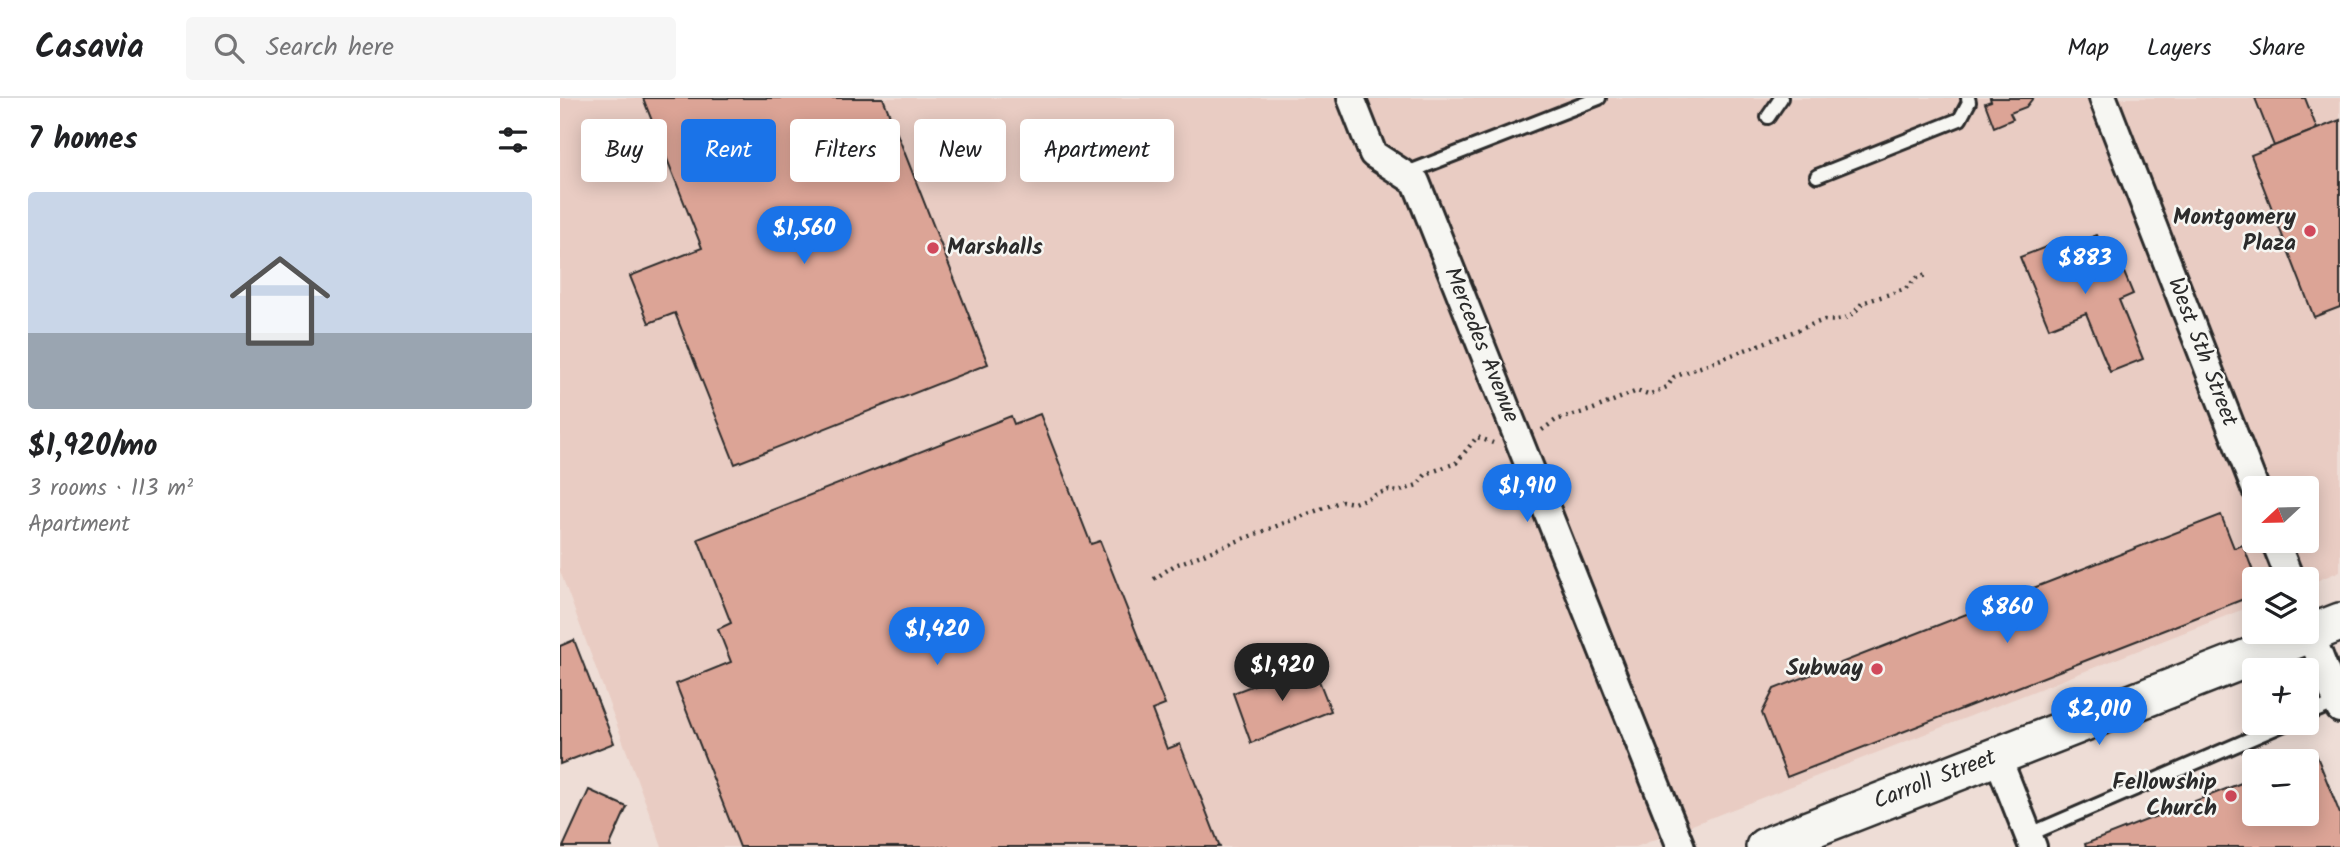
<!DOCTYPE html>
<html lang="en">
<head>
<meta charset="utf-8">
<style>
  body { margin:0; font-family:Kalam,sans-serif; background:#f6f6f6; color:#202124; height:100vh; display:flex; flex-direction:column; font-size:26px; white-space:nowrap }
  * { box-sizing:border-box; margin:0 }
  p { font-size:23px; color:#757577 }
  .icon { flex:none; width:38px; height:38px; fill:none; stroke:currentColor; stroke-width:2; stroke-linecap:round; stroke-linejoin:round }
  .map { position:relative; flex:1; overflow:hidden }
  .sheet { display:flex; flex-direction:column; background:#fff; width:560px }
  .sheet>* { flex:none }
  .banner { position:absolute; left:21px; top:21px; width:665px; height:63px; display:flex; gap:14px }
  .needle { width:46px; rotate:248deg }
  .tools { position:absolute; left:1682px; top:378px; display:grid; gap:14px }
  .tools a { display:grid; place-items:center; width:77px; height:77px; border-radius:7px; background:#fff; box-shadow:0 4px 18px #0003; font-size:35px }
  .price { position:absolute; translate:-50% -60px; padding:0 16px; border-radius:24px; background:#1a73e8; color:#fff; font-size:23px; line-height:46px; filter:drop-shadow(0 2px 4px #0008) }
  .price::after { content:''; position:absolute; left:50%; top:42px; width:21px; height:16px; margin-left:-10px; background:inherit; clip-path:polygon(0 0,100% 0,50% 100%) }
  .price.on { background:#222; color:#fff }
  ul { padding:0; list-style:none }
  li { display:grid; align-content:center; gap:14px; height:371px; padding:0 28px }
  li span { display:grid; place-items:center; height:217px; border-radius:7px; color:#555 }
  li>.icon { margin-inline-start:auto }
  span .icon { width:126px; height:126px; fill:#fffc; stroke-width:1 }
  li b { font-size:30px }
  h2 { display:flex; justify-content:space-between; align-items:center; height:84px; padding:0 28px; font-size:30px }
  .tag { padding:0 24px; border-radius:7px; background:#fff; box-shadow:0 4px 18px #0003; font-size:24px; line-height:63px }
  .tag.on { background:#1a73e8; color:#fff }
  header { display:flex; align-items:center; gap:42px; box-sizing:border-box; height:98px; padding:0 35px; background:#fff; border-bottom:2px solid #e0e0e0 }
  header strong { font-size:33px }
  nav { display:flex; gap:38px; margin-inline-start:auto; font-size:24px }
  .search { width:490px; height:63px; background:#f6f6f6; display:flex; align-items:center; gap:18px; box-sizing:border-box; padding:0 24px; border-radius:7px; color:#757577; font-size:26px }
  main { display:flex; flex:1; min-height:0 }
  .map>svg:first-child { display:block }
  .built { fill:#e9ccc3; fill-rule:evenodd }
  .building { fill:#dca496; stroke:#2b2b2b; stroke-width:2 }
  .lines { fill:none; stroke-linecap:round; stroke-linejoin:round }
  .lane-casing { stroke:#2b2b2b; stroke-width:18 }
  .street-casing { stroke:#2b2b2b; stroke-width:32 }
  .secondary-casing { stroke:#2b2b2b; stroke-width:42 }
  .path { stroke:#2b2b2b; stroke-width:4.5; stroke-dasharray:2 5; stroke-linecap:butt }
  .lane { stroke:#f6f6f2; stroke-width:12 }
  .street { stroke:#f6f6f2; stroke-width:26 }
  .secondary { stroke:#f6f6f2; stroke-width:37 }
  .poi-dot { fill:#d1495b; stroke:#f6f6f2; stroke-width:2.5 }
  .labels { text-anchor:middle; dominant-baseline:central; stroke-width:5; stroke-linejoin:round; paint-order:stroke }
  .poi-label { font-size:23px; font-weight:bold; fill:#2b2b2b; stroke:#f6f6f2; text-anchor:end }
  .street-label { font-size:23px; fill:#2b2b2b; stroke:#f6f6f2 }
</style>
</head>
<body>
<header>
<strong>Casavia</strong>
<div class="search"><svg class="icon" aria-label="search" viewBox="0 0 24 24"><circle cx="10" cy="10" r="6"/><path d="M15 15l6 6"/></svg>Search here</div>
<nav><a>Map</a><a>Layers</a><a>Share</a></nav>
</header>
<main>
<section class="sheet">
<h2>7 homes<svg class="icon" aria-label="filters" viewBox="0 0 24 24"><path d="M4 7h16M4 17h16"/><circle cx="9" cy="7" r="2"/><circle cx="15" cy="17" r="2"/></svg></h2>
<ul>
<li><span style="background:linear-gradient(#c9d6e8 65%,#9aa5b1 0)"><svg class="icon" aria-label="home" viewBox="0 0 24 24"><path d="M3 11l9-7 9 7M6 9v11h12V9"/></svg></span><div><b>$1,920/mo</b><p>3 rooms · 113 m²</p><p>Apartment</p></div></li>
</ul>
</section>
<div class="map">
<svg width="1780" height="749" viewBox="0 0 1780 749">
  <rect width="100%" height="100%" fill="#eeddd6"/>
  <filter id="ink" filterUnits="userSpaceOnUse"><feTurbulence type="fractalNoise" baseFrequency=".0143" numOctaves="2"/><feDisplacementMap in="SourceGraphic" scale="14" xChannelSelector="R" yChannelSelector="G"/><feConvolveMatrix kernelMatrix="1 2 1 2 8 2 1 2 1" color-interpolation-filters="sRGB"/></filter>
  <g filter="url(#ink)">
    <path class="built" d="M0,0H1780V473L1747,487L1746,481H1694V507L1076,749H102L0,473ZM1694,390H1746V443H1694Z"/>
    <g class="building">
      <path d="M83,0H323L428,266L175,366L115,215L89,225L70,178L142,150Z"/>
      <path d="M1430,0H1473L1466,9L1450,15L1453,21L1434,29L1425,5L1431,3Z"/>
      <path d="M1695,0H1745L1757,31L1714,48Z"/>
      <path d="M1780,22V209L1754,219L1691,57Z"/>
      <path d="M1537,137L1553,176L1563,172L1573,196L1559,202L1583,261L1550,274L1526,215L1489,230L1460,159L1491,147L1493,154Z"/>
      <path d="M480,316L531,446L540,443L605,607L592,612L607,651L620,646L660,749H180L116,586L171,564L158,531L171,525L138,441L451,318L454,326Z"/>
      <path d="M1661,417L1674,450L1683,447L1696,481H1694V497L1227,679L1202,615L1214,591Z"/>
      <path d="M14,542L54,645L0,666V548Z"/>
      <path d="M752,565L771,613L691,645L673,595Z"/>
      <path d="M1756,656L1780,716V749H1526L1525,746L1694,680V716H1746V663H1737Z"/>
      <path d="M29,692L67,709L50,747L51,749H3Z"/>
    </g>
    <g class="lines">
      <g class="lane-casing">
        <g id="lane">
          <path d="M1208,19L1221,0"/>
          <path d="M844,76L1039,0"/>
          <path d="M1257,78L1400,21L1409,4L1408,0"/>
          <path d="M1746,617L1777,604"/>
          <path d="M1468,737L1727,625"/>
        </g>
      </g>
      <g class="street-casing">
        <g id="street">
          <path d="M791,0L813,56L856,84L1121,749"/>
          <path d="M1543,0L1695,390"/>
          <path d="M1715,443L1730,481"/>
          <path d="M1746,524L1780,611"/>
          <path d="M1437,658L1473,749"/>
        </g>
      </g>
      <g class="secondary-casing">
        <path id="secondary" d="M1205,749L1780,524"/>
      </g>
      <g class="path">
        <path d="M982,332L996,322L1031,312L1077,293L1088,297L1107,289L1114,279L1264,222C1281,224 1293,219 1302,205L1345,191L1357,180L1369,176"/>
        <path d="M594,481L615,467L782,403L794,405L828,392L838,394L857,387L866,376L896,365L917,339L933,345"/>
      </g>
      <use href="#lane" class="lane"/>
      <use href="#street" class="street"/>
      <use href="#secondary" class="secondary"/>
    </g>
  </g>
  <g class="poi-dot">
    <circle cx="1750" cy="133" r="7"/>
    <circle cx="373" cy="150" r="7"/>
    <circle cx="1317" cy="571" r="7"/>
    <circle cx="1671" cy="698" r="7"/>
  </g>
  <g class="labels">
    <g class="poi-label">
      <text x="1736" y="120">Montgomery<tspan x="1736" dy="26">Plaza</tspan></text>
      <text x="387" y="150" text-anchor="start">Marshalls</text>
      <text x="1303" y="571">Subway</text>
      <text x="1657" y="685">Fellowship<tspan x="1657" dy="26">Church</tspan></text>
    </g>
    <g class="street-label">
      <text transform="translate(921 247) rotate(68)">Mercedes Avenue</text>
      <text transform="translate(1642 254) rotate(69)">West 5th Street</text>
      <text transform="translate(1375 682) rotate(-21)">Carroll Street</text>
    </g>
  </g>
</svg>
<div class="tools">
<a><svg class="needle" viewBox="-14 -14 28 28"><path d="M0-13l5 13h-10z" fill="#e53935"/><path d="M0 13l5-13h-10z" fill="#757577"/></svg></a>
<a><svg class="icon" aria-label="layers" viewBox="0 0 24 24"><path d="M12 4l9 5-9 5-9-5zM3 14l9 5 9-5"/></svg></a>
<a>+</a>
<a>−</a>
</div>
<b class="price" style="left:244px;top:168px">$1,560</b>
<b class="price" style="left:1525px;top:198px">$883</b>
<b class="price" style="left:967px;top:426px">$1,910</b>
<b class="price" style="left:1447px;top:547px">$860</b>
<b class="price" style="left:377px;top:569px">$1,420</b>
<b class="price on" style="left:722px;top:605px">$1,920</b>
<b class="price" style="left:1539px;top:649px">$2,010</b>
<div class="banner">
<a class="tag">Buy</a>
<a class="tag on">Rent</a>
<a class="tag">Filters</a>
<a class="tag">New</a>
<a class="tag">Apartment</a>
</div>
</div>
</main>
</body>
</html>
